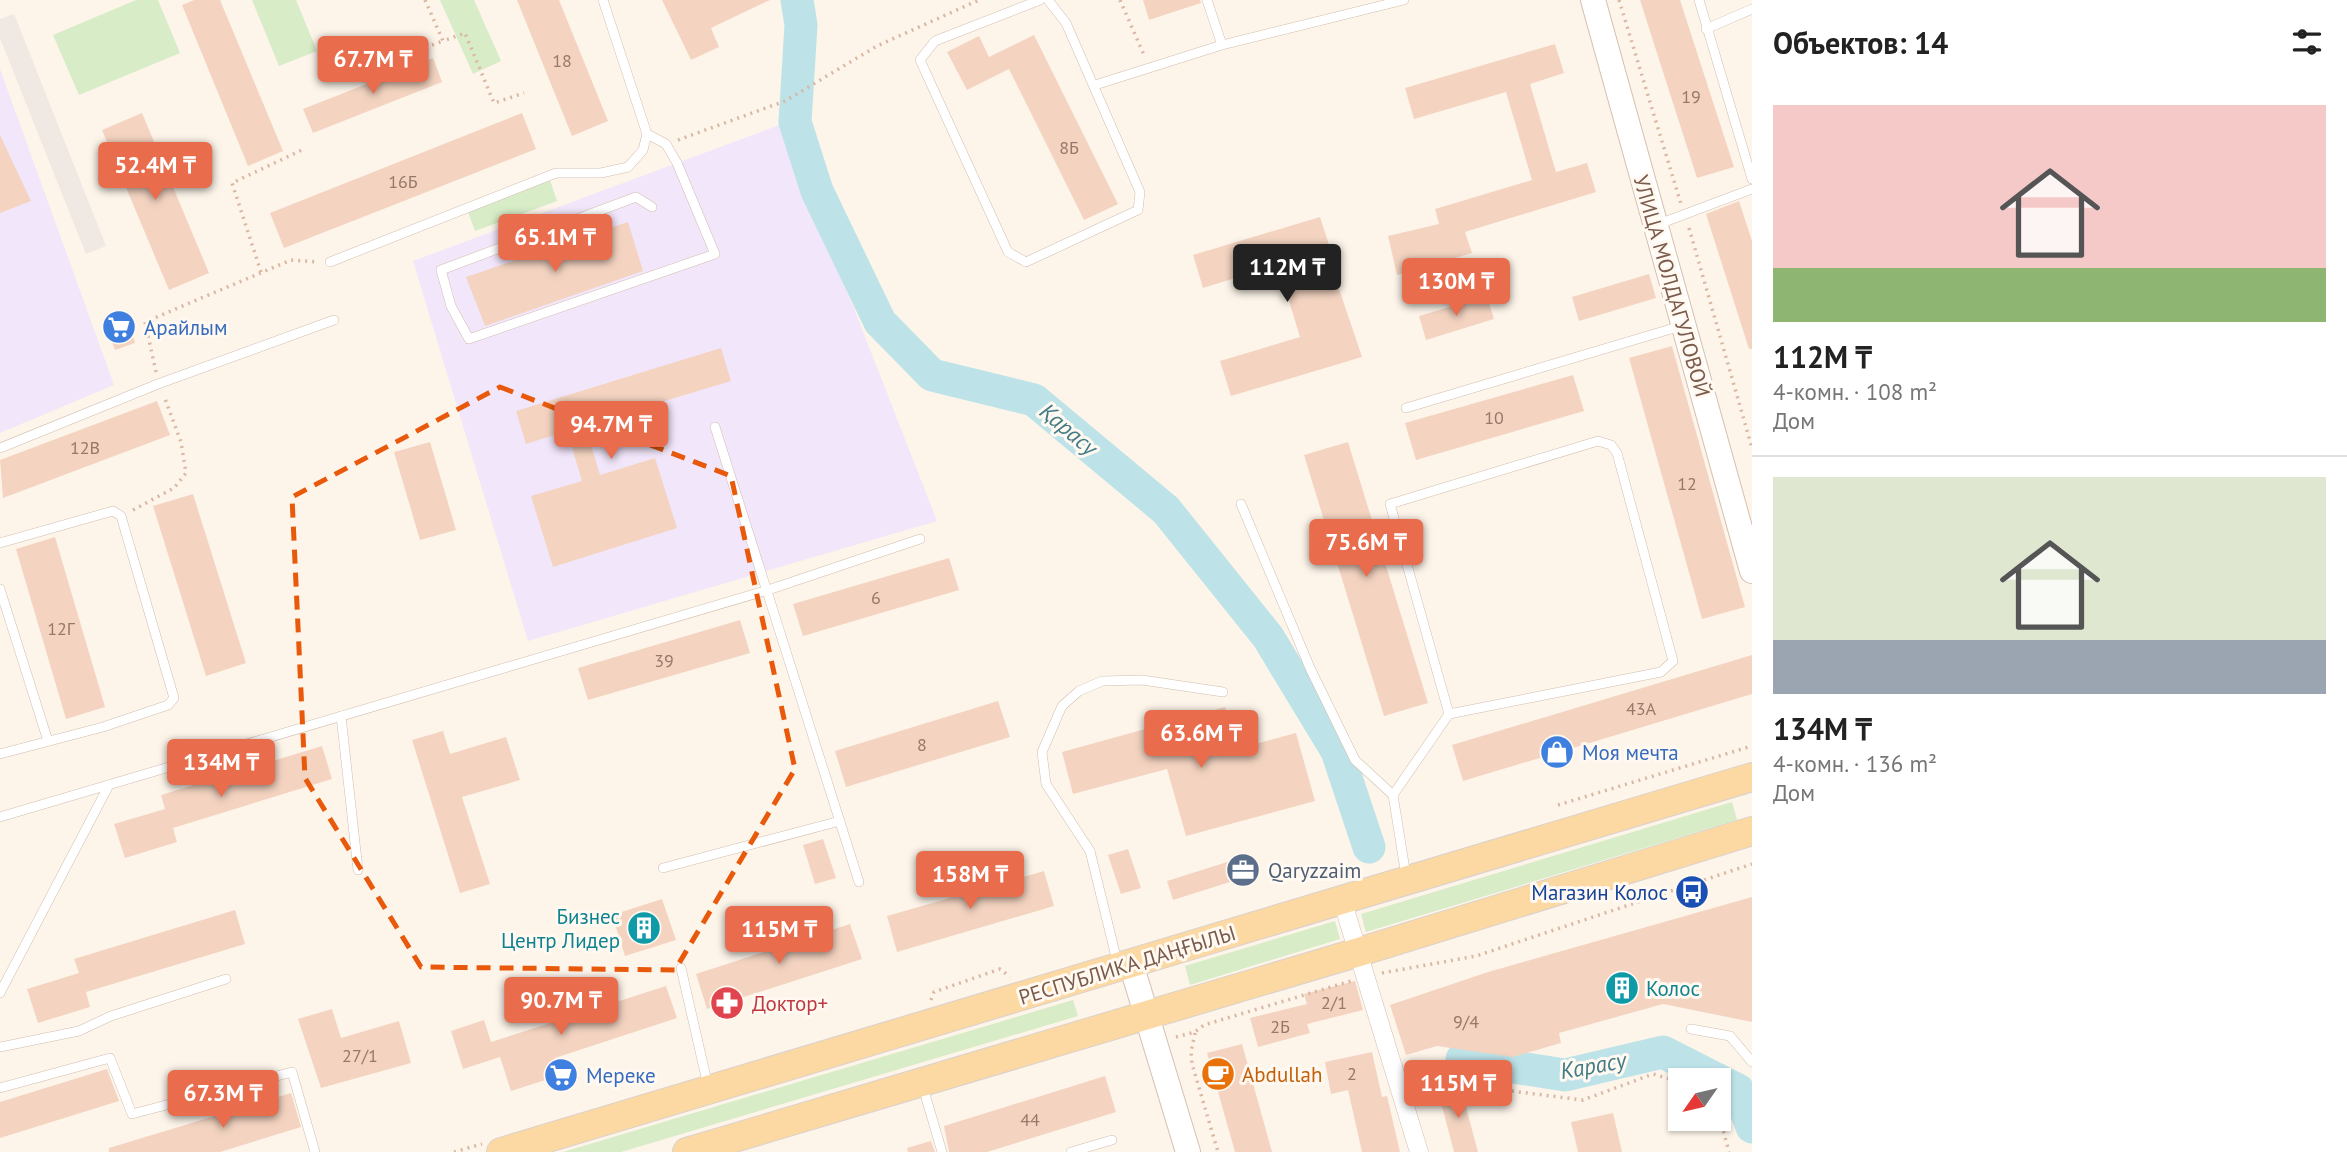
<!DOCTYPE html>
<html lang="ru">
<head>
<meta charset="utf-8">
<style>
  body { margin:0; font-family:"PT Sans",sans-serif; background:#f6f6f6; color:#222; height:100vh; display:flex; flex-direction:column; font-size:26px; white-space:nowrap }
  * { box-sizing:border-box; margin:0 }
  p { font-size:23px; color:#767676 }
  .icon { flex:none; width:38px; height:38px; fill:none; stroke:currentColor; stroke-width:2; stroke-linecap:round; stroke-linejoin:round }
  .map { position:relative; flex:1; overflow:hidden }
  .details { display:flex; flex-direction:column; background:#fff; width:595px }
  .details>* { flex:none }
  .needle { width:46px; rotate:236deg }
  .controls { position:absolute; left:1668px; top:1068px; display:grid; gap:14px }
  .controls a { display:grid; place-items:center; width:63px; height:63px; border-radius:0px; background:#fff; box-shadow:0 2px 5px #0004; font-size:35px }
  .price { position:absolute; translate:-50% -60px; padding:0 16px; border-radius:7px; background:#e96c4d; color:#fff; font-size:23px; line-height:46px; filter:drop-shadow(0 2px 4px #0008) }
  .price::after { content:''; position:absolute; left:50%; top:42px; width:21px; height:16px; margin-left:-10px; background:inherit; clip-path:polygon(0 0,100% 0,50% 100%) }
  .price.on { background:#222; color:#fff }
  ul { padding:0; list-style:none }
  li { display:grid; align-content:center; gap:14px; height:371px; padding:0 21px }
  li+li { border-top:2px solid #e0e0e0 }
  li span { display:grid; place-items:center; height:217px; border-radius:0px; color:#555 }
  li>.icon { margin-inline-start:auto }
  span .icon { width:126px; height:126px; fill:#fffc; stroke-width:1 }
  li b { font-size:30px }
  h2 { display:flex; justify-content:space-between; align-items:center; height:84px; padding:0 21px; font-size:30px }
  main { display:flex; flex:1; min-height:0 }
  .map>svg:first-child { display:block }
  .industrial { fill:#efe8e3 }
  .education { fill:#f2e6fa }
  .green { fill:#d7ecc7 }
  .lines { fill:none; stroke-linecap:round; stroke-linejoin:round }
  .river { stroke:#bde3e8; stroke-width:33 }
  .building { fill:#f4d4c1 }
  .lane-casing { stroke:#d1bdae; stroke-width:10 }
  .street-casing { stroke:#d1bdae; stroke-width:19 }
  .secondary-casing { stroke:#d6bfae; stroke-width:26 }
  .primary-casing { stroke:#dad1cd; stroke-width:30 }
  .path { stroke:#d9b7a3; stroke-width:3.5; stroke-dasharray:2 5; stroke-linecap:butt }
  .lane { stroke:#fff; stroke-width:9 }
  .street { stroke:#fff; stroke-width:18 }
  .secondary { stroke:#fff; stroke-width:24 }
  .primary { stroke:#fcd9a2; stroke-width:28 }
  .marked { fill:none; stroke:#e8590c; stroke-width:5; stroke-dasharray:14 9; stroke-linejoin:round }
  .labels { text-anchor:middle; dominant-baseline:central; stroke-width:6; stroke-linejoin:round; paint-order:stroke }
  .number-label { font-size:18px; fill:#987969 }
  .street-label { font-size:21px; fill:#7a5b4c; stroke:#fff9f1 }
  .shop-label { font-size:21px; fill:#366cbe; stroke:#fff9f1; text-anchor:start }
  .service-label { font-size:21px; fill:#4e5e75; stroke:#fff9f1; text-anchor:start }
  .transit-label { font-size:21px; fill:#164399; stroke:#fff9f1; text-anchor:end }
  .culture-label { font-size:21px; fill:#0d838f; stroke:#fff9f1; text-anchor:end }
  .health-label { font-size:21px; fill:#be3a42; stroke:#fff9f1; text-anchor:start }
  .food-label { font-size:21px; fill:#c56008; stroke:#fff9f1; text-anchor:start }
  .water-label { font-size:23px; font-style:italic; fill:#417c86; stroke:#fff9f1 }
</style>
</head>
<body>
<main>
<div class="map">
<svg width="1752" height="1152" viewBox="0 0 1752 1152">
  <rect width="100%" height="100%" fill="#fdf5ea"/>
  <path class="industrial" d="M14,14L106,246L86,254L0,38V19Z"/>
  <g class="education">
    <path d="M0,69L114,385L0,433Z"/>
    <path d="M782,124L937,521L528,641L413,261Z"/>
  </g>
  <g class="green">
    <path d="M136,0H158L180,53L79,95L53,35Z"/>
    <path d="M252,0H296L317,51L279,66Z"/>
    <path d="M440,0H474L501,61L473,74Z"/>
    <path d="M548,174L557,201L475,231L465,204Z"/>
    <path d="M1732,802L1737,820L1366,932L1361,914Z"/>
    <path d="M1335,921L1340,939L1190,985L1185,966Z"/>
    <path d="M1073,1000L1078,1016L621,1152H563Z"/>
  </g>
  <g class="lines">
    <g class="river">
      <path d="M797,0L801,25L795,122L817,191L880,322L932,375L1034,400L1166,510L1268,637L1337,751L1369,847"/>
      <path d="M1462,1059L1565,1075L1663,1052L1718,1080"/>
      <path d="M1718,1080L1738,1090L1752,1127"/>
    </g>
  </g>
  <g class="building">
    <path d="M194,0H220L283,151L248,166L182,5Z"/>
    <path d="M517,0H559L608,121L572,136Z"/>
    <path d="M662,0H770L711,28L719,47L691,60Z"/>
    <path d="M1143,0H1200L1201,3L1149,20Z"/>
    <path d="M1640,0H1680L1734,167L1697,178Z"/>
    <path d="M1034,35L1118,204L1084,220L1009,69L967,90L947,52L979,36L989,57Z"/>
    <path d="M1555,44L1564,73L1530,84L1556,172L1587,163L1596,192L1465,232L1472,253L1397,275L1388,236L1439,224L1435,209L1532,180L1506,92L1414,119L1405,88Z"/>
    <path d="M433,58L442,82L313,133L303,109Z"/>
    <path d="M142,113L209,273L169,290L102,130Z"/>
    <path d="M522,113L536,149L284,248L270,213Z"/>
    <path d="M0,135L31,201L0,213Z"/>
    <path d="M1739,201L1752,241V349H1749L1706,214Z"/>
    <path d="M1320,217L1330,248L1326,250L1362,357L1231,396L1220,361L1300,337L1278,265L1203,288L1193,255Z"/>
    <path d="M628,222L643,271L485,326L466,277Z"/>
    <path d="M1649,274L1656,298L1579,321L1572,297Z"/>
    <path d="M1487,296L1494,319L1426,340L1419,316Z"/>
    <path d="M126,314L135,343L115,350L105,322Z"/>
    <path d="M1672,346L1745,607L1702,619L1629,358Z"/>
    <path d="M721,348L731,381L585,425L600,475L655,458L677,528L553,567L531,496L582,481L567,431L526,444L516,411Z"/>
    <path d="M1573,375L1584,411L1416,460L1405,423Z"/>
    <path d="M157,401L170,435L3,498L0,460Z"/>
    <path d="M430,442L456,530L420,540L394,452Z"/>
    <path d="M1348,442L1428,703L1384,716L1304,455Z"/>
    <path d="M193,494L246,663L206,676L153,506Z"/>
    <path d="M55,537L105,707L66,719L16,549Z"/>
    <path d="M949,558L959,590L803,636L793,604Z"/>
    <path d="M740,620L750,653L588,700L578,668Z"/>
    <path d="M1752,655V694L1463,781L1452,745Z"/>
    <path d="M998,701L1010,737L846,787L835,751Z"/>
    <path d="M1225,707L1236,749L1296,733L1315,801L1186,836L1167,769L1073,794L1062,752Z"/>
    <path d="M443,731L450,754L506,737L520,780L462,797L490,884L460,893L412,740Z"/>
    <path d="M322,746L332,779L173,828L177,842L125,858L114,824L165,809L161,795Z"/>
    <path d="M823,839L836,878L815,884L803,845Z"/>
    <path d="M1128,849L1141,888L1121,894L1108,855Z"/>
    <path d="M1246,856L1252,875L1173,900L1167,881Z"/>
    <path d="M1044,871L1054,906L897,952L887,916Z"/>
    <path d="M1752,897V1022L1663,1004L1559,1033L1561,1043L1513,1057L1437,1046L1406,1055L1390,1005L1488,972Z"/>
    <path d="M662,899L676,940L625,956L612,915Z"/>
    <path d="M235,910L245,944L86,992L90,1007L38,1023L27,989L79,973L74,959Z"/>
    <path d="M850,924L862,959L707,1009L696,974Z"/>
    <path d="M1355,981L1363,1010L1307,1024L1310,1033L1258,1047L1250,1018L1307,1004L1304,994Z"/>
    <path d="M666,986L677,1018L555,1058L561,1075L511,1091L500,1057L463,1069L451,1031L484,1020L491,1042Z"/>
    <path d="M332,1009L341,1038L399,1021L411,1063L321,1088L298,1019Z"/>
    <path d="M1242,1044L1272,1152H1235L1207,1053Z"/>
    <path d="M1372,1052L1382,1097L1387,1096L1400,1152H1362L1348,1090L1331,1094L1325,1062Z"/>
    <path d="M107,1069L119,1101L0,1138V1102Z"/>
    <path d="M1105,1076L1116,1112L987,1152H949L944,1126Z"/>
    <path d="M1460,1085L1478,1152H1454L1438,1091Z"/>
    <path d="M291,1093L301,1127L220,1152H109V1148Z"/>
    <path d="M1613,1113L1622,1152H1578L1571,1122Z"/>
    <path d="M931,1141L935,1152H908L907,1148Z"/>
  </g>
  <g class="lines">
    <g class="lane-casing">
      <g id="lane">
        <path d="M1040,0L935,41L920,60L1008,252L1026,262L1138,210L1140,192L1066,23L1048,0"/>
        <path d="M1207,0L1222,45L1404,0"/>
        <path d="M1699,0L1752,179"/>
        <path d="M1706,29L1752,9"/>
        <path d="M1095,85L1222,45"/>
        <path d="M647,134L666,144L677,163L715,254L469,339L451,306L441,270L636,197L652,207"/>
        <path d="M1659,224L1752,189"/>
        <path d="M330,262L556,173H601L628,167L643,150L647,134L603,0"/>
        <path d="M1406,408L1681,326"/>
        <path d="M715,427L859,882"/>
        <path d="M0,448L158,384L334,320"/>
        <path d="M1241,504L1310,668L1355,760L1393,795"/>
        <path d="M0,543L113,511L121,516L174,698L168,705L103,727L0,754"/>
        <path d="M0,589L48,741"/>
        <path d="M341,716L358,870"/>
        <path d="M0,817L768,590L920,539"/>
        <path d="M663,868L840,821"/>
        <path d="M1406,876L1393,795L1449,714L1390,504L1598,441L1611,445L1617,453L1673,661L1661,672L1449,714"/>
        <path d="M1118,965L1090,851L1046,784L1042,752L1062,706L1079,691L1102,681L1142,680L1223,692"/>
        <path d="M681,968L708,1086"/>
        <path d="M0,993L109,785"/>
        <path d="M1691,1029L1730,1036L1752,1062"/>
        <path d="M0,1047L79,1031L111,1016L226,979"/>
        <path d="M922,1084L942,1152"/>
        <path d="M0,1088L110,1058L132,1114L292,1072L315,1152"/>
        <path d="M1071,1152L1112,1140"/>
      </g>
    </g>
    <g class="street-casing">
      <path id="street" d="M1342,900L1419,1152"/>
    </g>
    <g class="secondary-casing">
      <g id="secondary">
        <path d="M1593,0L1752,571"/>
        <path d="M1131,964L1188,1152"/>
      </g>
    </g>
    <g class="primary-casing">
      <g id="primary">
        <path d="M501,1152L1752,777"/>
        <path d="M687,1152L1359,952L1752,831"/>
      </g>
    </g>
    <g class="path">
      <path d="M425,0L443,41L465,33L494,103L524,93"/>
      <path d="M1120,0L1144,55"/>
      <path d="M1619,0L1681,204"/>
      <path d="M432,45L443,41"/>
      <path d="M678,140L785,101L877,46L979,0"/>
      <path d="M1689,228L1752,448"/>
      <path d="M261,272L232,183L302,150"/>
      <path d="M156,372L145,322L291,260L319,262"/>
      <path d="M133,510L174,488L186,473L181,442L164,396"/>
      <path d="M1558,805L1752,746"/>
      <path d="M1382,973L1476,956L1752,864"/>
      <path d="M931,1000L934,992L1000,969L1010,977"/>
      <path d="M1195,1033L1191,1052L1192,1064L1218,1152"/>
      <path d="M1176,1037L1195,1032L1204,1025L1351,981"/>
      <path d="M1413,1075L1440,1067L1480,1087L1583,1100L1653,1074L1680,1082"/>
      <path d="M1718,1111L1729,1152"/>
      <path d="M454,1152L482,1144"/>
    </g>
    <use href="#lane" class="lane"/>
    <use href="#street" class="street"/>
    <use href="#secondary" class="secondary"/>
    <use href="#primary" class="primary"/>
  </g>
  <path class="marked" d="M500,387L731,476L795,769L675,970L421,967L305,778L292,497Z"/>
  <defs>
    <g id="supermarket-disc" transform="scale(1.75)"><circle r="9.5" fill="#3f7fe0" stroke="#fff9f1"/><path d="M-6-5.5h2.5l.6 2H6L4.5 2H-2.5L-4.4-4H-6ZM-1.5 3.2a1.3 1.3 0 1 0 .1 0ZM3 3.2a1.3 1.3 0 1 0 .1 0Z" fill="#fff"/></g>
    <g id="shop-disc" transform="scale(1.75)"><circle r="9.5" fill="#3f7fe0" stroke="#fff9f1"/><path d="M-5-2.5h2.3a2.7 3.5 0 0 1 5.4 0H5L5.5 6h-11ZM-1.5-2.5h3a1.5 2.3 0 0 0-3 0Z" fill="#fff"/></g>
    <g id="office-disc" transform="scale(1.75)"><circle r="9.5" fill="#5c6f8a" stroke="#fff9f1"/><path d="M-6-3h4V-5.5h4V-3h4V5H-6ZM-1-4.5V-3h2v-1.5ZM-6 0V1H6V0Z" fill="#fff"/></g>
    <g id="bus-disc" transform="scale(1.75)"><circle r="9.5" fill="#1a4fb4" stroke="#fff9f1"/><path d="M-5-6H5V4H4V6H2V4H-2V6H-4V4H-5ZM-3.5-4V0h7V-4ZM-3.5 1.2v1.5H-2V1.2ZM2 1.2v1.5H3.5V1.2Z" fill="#fff"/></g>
    <g id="building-disc" transform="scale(1.75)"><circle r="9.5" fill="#0f9aa8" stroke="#fff9f1"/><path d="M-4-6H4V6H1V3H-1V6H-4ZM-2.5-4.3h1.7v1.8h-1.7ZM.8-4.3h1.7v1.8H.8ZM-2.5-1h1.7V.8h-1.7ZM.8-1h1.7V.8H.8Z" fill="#fff"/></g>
    <g id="pharmacy-disc" transform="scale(1.75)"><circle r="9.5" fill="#e0444e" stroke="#fff9f1"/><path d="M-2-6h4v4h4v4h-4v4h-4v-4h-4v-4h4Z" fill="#fff"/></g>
    <g id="cafe-disc" transform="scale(1.75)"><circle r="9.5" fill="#e8710a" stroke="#fff9f1"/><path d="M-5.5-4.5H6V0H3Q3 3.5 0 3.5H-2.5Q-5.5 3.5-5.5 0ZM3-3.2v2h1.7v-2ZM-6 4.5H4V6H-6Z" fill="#fff"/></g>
  </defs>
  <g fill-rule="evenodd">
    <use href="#supermarket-disc" x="119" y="327"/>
    <use href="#shop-disc" x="1557" y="752"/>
    <use href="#office-disc" x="1243" y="870"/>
    <use href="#bus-disc" x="1692" y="892"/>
    <use href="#building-disc" x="644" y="928"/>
    <use href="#building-disc" x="1622" y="988"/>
    <use href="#pharmacy-disc" x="727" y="1003"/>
    <use href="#cafe-disc" x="1218" y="1074"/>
    <use href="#supermarket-disc" x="561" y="1075"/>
  </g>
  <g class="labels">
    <g class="number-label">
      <text x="562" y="60">18</text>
      <text x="1691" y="96">19</text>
      <text x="1069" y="147">8Б</text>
      <text x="403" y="181">16Б</text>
      <text x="1494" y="417">10</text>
      <text x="85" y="447">12В</text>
      <text x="1687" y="483">12</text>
      <text x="876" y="597">6</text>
      <text x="61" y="628">12Г</text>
      <text x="664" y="660">39</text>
      <text x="1641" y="708">43А</text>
      <text x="922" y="744">8</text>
      <text x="1334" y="1002">2/1</text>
      <text x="1466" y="1021">9/4</text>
      <text x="1280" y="1026">2Б</text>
      <text x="360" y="1055">27/1</text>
      <text x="1352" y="1073">2</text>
      <text x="1030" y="1119">44</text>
    </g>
    <g class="street-label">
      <text transform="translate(1672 286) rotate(74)">УЛИЦА МОЛДАГУЛОВОЙ</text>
      <text transform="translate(1127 965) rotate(-17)">РЕСПУБЛИКА ДАҢҒЫЛЫ</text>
    </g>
    <g class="shop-label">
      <text x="144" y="327">Арайлым</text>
      <text x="1582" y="752">Моя мечта</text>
      <text x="586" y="1075">Мереке</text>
    </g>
    <g class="service-label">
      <text x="1268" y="870">Qaryzzaim</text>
    </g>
    <g class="transit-label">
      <text x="1668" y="892">Магазин Колос</text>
    </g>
    <g class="culture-label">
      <text x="620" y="916">Бизнес<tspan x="620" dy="24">Центр Лидер</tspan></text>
      <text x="1646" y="988" text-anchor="start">Колос</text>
    </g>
    <g class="health-label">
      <text x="752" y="1003">Доктор+</text>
    </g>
    <g class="food-label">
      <text x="1242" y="1074">Аbdullah</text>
    </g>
    <g class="water-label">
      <text transform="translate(1069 429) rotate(40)">Қарасу</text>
      <text transform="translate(1593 1065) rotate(-10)">Карасу</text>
    </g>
  </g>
</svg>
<div class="controls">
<a><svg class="needle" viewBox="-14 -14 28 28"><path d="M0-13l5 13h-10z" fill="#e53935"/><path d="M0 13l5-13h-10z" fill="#767676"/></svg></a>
</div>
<b class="price" style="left:373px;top:96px">67.7M ₸</b>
<b class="price" style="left:155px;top:202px">52.4M ₸</b>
<b class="price" style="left:555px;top:274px">65.1M ₸</b>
<b class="price on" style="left:1287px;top:304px">112M ₸</b>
<b class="price" style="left:1456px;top:318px">130M ₸</b>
<b class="price" style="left:611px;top:461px">94.7M ₸</b>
<b class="price" style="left:1366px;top:579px">75.6M ₸</b>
<b class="price" style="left:1201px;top:770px">63.6M ₸</b>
<b class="price" style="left:221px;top:799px">134M ₸</b>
<b class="price" style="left:970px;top:911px">158M ₸</b>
<b class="price" style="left:779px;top:966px">115M ₸</b>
<b class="price" style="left:561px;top:1037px">90.7M ₸</b>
<b class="price" style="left:1458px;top:1120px">115M ₸</b>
<b class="price" style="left:223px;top:1130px">67.3M ₸</b>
</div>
<section class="details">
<h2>Объектов: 14<svg class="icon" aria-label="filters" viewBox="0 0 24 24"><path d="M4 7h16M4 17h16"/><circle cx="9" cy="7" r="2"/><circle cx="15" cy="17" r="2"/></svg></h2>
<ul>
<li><span style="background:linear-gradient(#f6c9c9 75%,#8fb573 0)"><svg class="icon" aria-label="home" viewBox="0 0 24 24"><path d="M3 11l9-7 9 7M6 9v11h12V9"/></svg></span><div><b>112M ₸</b><p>4-комн. · 108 m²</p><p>Дом</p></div></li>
<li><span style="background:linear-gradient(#dfe7d0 75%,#9aa5b1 0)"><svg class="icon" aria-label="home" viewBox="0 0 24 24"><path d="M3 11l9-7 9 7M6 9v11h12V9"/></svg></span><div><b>134M ₸</b><p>4-комн. · 136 m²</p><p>Дом</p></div></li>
</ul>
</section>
</main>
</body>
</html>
